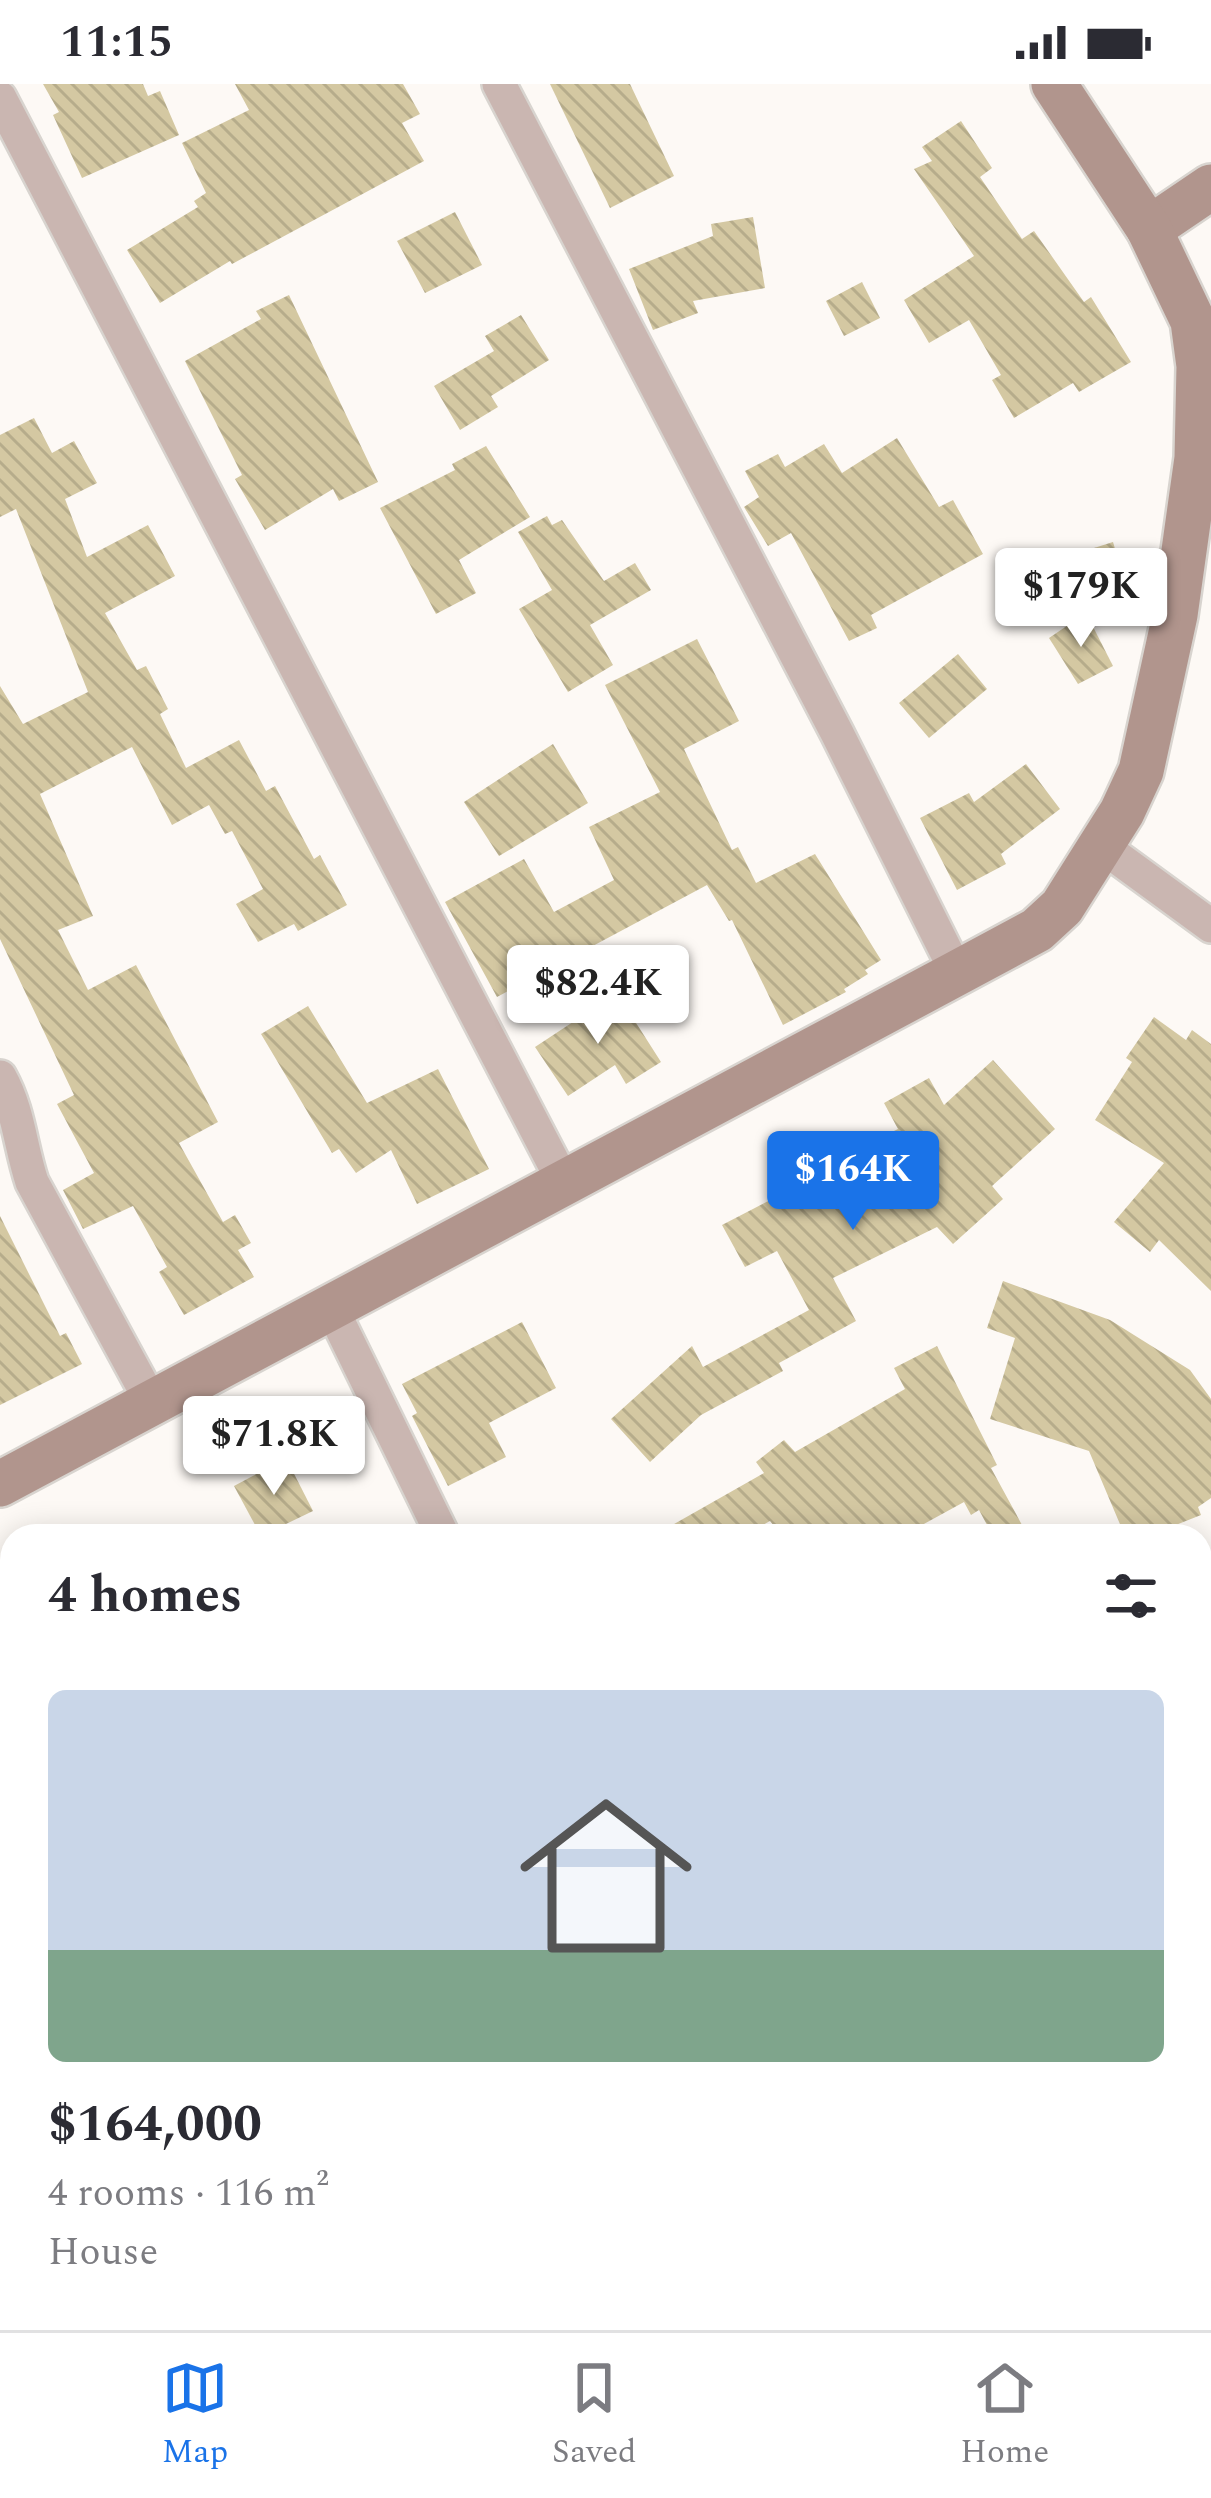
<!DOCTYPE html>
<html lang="en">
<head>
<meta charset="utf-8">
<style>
  body { margin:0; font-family:Spectral,serif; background:#f7f7f7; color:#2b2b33; height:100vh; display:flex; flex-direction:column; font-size:45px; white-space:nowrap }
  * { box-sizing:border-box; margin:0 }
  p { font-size:39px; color:#7c7c81 }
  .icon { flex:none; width:66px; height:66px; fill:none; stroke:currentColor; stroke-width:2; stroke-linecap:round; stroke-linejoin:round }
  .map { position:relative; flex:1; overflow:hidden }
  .sheet { position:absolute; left:0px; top:1440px; width:1212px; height:807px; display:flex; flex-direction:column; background:#fff; border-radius:36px 36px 0 0; box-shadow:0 6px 30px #0003 }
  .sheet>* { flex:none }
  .price { position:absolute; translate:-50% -102px; padding:0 27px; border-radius:12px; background:#fff; color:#222; font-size:39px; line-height:78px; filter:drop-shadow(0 3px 6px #0008) }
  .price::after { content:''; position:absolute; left:50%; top:72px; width:36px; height:27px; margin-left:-18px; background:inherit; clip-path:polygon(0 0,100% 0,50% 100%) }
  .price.current { background:#1a73e8; color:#fff }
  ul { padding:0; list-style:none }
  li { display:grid; align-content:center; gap:24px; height:636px; padding:0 48px }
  li span { display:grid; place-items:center; height:372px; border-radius:18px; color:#555 }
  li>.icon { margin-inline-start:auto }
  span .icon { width:216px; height:216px; fill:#fffc; stroke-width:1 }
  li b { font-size:51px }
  h2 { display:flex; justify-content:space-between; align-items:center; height:144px; padding:0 48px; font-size:51px }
  .status { display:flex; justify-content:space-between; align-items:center; height:84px; padding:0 60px; background:#fff; direction:ltr }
  .status svg { height:33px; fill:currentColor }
  .tabs { display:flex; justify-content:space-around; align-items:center; height:168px; border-top:3px solid #e1e1e2; background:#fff; font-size:33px; color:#7c7c81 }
  .tabs a { display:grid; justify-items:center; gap:6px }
  .tabs .current { color:#1a73e8 }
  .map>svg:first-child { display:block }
  .building { fill:url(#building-back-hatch) }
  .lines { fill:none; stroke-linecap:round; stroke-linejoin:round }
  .street-casing { stroke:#d8d4cf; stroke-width:38 }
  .secondary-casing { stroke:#d8d4cf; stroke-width:50 }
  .street { stroke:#cab6b1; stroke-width:33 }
  .secondary { stroke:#b1958d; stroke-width:45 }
</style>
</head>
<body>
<div class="status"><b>11:15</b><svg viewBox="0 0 49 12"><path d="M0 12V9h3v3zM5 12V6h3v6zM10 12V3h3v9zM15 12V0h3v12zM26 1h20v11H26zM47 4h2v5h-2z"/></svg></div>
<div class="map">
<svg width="1211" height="2246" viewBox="0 0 1211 2246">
  <defs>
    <pattern id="building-back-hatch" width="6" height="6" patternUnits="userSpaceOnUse" patternTransform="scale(3)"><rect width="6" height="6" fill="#d4c8a2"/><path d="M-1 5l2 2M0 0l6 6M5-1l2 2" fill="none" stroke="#b6ac8b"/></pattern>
  </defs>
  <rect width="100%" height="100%" fill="#fdf9f5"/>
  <g class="building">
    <path d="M43,0H143L148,12L160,7L179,51L82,94L53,31L59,28Z"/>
    <path d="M235,0H403L420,30L402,39L424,77L232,180L230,177L160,219L127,166L198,123L194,117L206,109L182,59L249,26Z"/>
    <path d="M550,0H630L674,92L610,124Z"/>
    <path d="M961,37L992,84L980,93L1022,155L1034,147L1084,218L1091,213L1131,278L1079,308L1073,299L1014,334L992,296L1001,291L969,236L929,259L904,216L974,172L914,85L932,77L922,63Z"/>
    <path d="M455,128L482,181L425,209L397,157Z"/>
    <path d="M753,133L765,204L693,217L698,229L653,246L629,185L713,152L711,140Z"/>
    <path d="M862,198L880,234L844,252L826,217Z"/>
    <path d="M289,211L378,398L339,417L333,405L265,446L235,395L242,391L185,277L261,235L256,227Z"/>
    <path d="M521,231L549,276L491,312L498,323L460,346L434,302L494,267L485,252Z"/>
    <path d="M34,334L52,369L74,357L97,399L65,415L87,473L148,441L175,492L105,529L137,586L146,582L168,625L160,630L186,684L239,656L266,707L275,702L314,775L320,771L347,821L298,847L294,840L258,858L236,820L263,805L232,747L225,750L209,721L172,741L132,663L40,710L93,832L58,846L88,906L136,881L218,1038L179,1059L223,1138L235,1131L251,1159L238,1166L254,1193L184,1231L159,1188L167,1183L133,1122L83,1145L63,1106L94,1089L57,1020L74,1011L0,855V602L23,640L88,608L16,425L0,433V351Z"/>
    <path d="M897,354L939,423L953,416L983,470L871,531L877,544L849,557L791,449L768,462L744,423L759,413L745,387L778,370L785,383L824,360L842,389Z"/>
    <path d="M486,362L530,433L459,476L476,509L436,530L380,424L455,386L452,380Z"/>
    <path d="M547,432L552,441L562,436L604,497L635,479L651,506L590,541L613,581L568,608L519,525L552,506L518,448Z"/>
    <path d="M1113,458L1124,495L1098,504L1101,513L1071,523L1056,476Z"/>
    <path d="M1086,529L1113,582L1078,600L1049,554Z"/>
    <path d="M697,555L739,637L684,665L732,766L738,763L756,799L815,770L881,876L865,886L868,890L844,905L846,908L783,941L732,836L729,837L707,801L497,913L445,818L524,775L554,828L614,796L589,743L660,708L605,601Z"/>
    <path d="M958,570L987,605L929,654L899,619Z"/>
    <path d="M553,660L588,719L499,772L464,718Z"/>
    <path d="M1026,680L1060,725L1001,770L1006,780L957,806L920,734L969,709L974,718Z"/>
    <path d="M617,909L661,978L626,1000L615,981L568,1012L535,963Z"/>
    <path d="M308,922L367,1019L438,985L489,1085L417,1120L391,1066L356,1089L339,1065L332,1069L261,950Z"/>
    <path d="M1154,933L1186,956L1192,946L1211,960V1207L1159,1156L1150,1168L1114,1138L1164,1079L1095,1036L1132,978L1126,974Z"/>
    <path d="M993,976L1055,1045L992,1102L1003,1115L953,1160L937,1143L833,1194L856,1237L779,1279L783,1287L701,1331L650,1378L611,1335L692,1262L703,1283L809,1226L777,1167L745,1183L722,1141L807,1097L804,1091L898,1045L884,1019L929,994L944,1021Z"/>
    <path d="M0,1132L60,1252L66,1249L82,1280L0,1321Z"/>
    <path d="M1003,1197L1110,1236L1190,1286L1211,1315V1414L1198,1423L1201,1431L1148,1452H1125L1089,1367L990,1335L1015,1254L987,1244Z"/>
    <path d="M522,1238L556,1304L489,1339L506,1373L448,1402L412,1332L417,1329L402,1300Z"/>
    <path d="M937,1262L997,1381L991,1384L1028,1452H993L979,1426L971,1431L964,1418L902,1452H782L770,1437L743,1452H653L764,1389L756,1378L784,1356L795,1368L905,1305L894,1284Z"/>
    <path d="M286,1374L313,1427L261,1452L234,1402Z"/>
  </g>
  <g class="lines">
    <g class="street-casing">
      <g id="street">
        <path d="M499,0L837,649L957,889"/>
        <path d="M0,14L565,1101"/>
        <path d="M1103,763L1211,842"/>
        <path d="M0,993C19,1027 20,1062 32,1098L153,1321"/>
        <path d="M332,1225L443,1452"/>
        <path d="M1200,1830L1211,1833"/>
        <path d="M0,2025L12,2018"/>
        <path d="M645,2235L648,2246"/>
        <path d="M291,2246L297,2235"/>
      </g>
    </g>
    <g class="secondary-casing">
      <g id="secondary">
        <path d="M1149,145L1211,103"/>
        <path d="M0,1400L957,889L1037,846L1062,823L1122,728L1141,687L1175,531L1197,374L1199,282L1193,237L1149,145L1054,0"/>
      </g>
    </g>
    <use href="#street" class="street"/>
    <use href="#secondary" class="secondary"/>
  </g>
</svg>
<b class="price" style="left:1081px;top:566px">$179K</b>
<b class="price" style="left:598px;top:963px">$82.4K</b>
<b class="price current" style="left:853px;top:1149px">$164K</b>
<b class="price" style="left:274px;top:1414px">$71.8K</b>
<section class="sheet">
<h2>4 homes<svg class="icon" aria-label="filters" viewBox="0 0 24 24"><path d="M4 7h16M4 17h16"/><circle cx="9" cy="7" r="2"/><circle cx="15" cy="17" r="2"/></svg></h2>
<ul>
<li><span style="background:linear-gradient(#c9d6e8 70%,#7fa58c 0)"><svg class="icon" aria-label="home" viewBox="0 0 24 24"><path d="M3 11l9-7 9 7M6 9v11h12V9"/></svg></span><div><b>$164,000</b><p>4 rooms · 116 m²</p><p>House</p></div></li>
</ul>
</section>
</div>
<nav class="tabs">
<a class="current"><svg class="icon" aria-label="map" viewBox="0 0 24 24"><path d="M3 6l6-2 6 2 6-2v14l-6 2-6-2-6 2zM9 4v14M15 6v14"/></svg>Map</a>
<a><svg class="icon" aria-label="saved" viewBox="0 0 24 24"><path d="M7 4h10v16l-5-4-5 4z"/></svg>Saved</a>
<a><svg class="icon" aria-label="home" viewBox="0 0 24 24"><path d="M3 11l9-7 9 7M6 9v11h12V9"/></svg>Home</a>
</nav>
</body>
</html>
